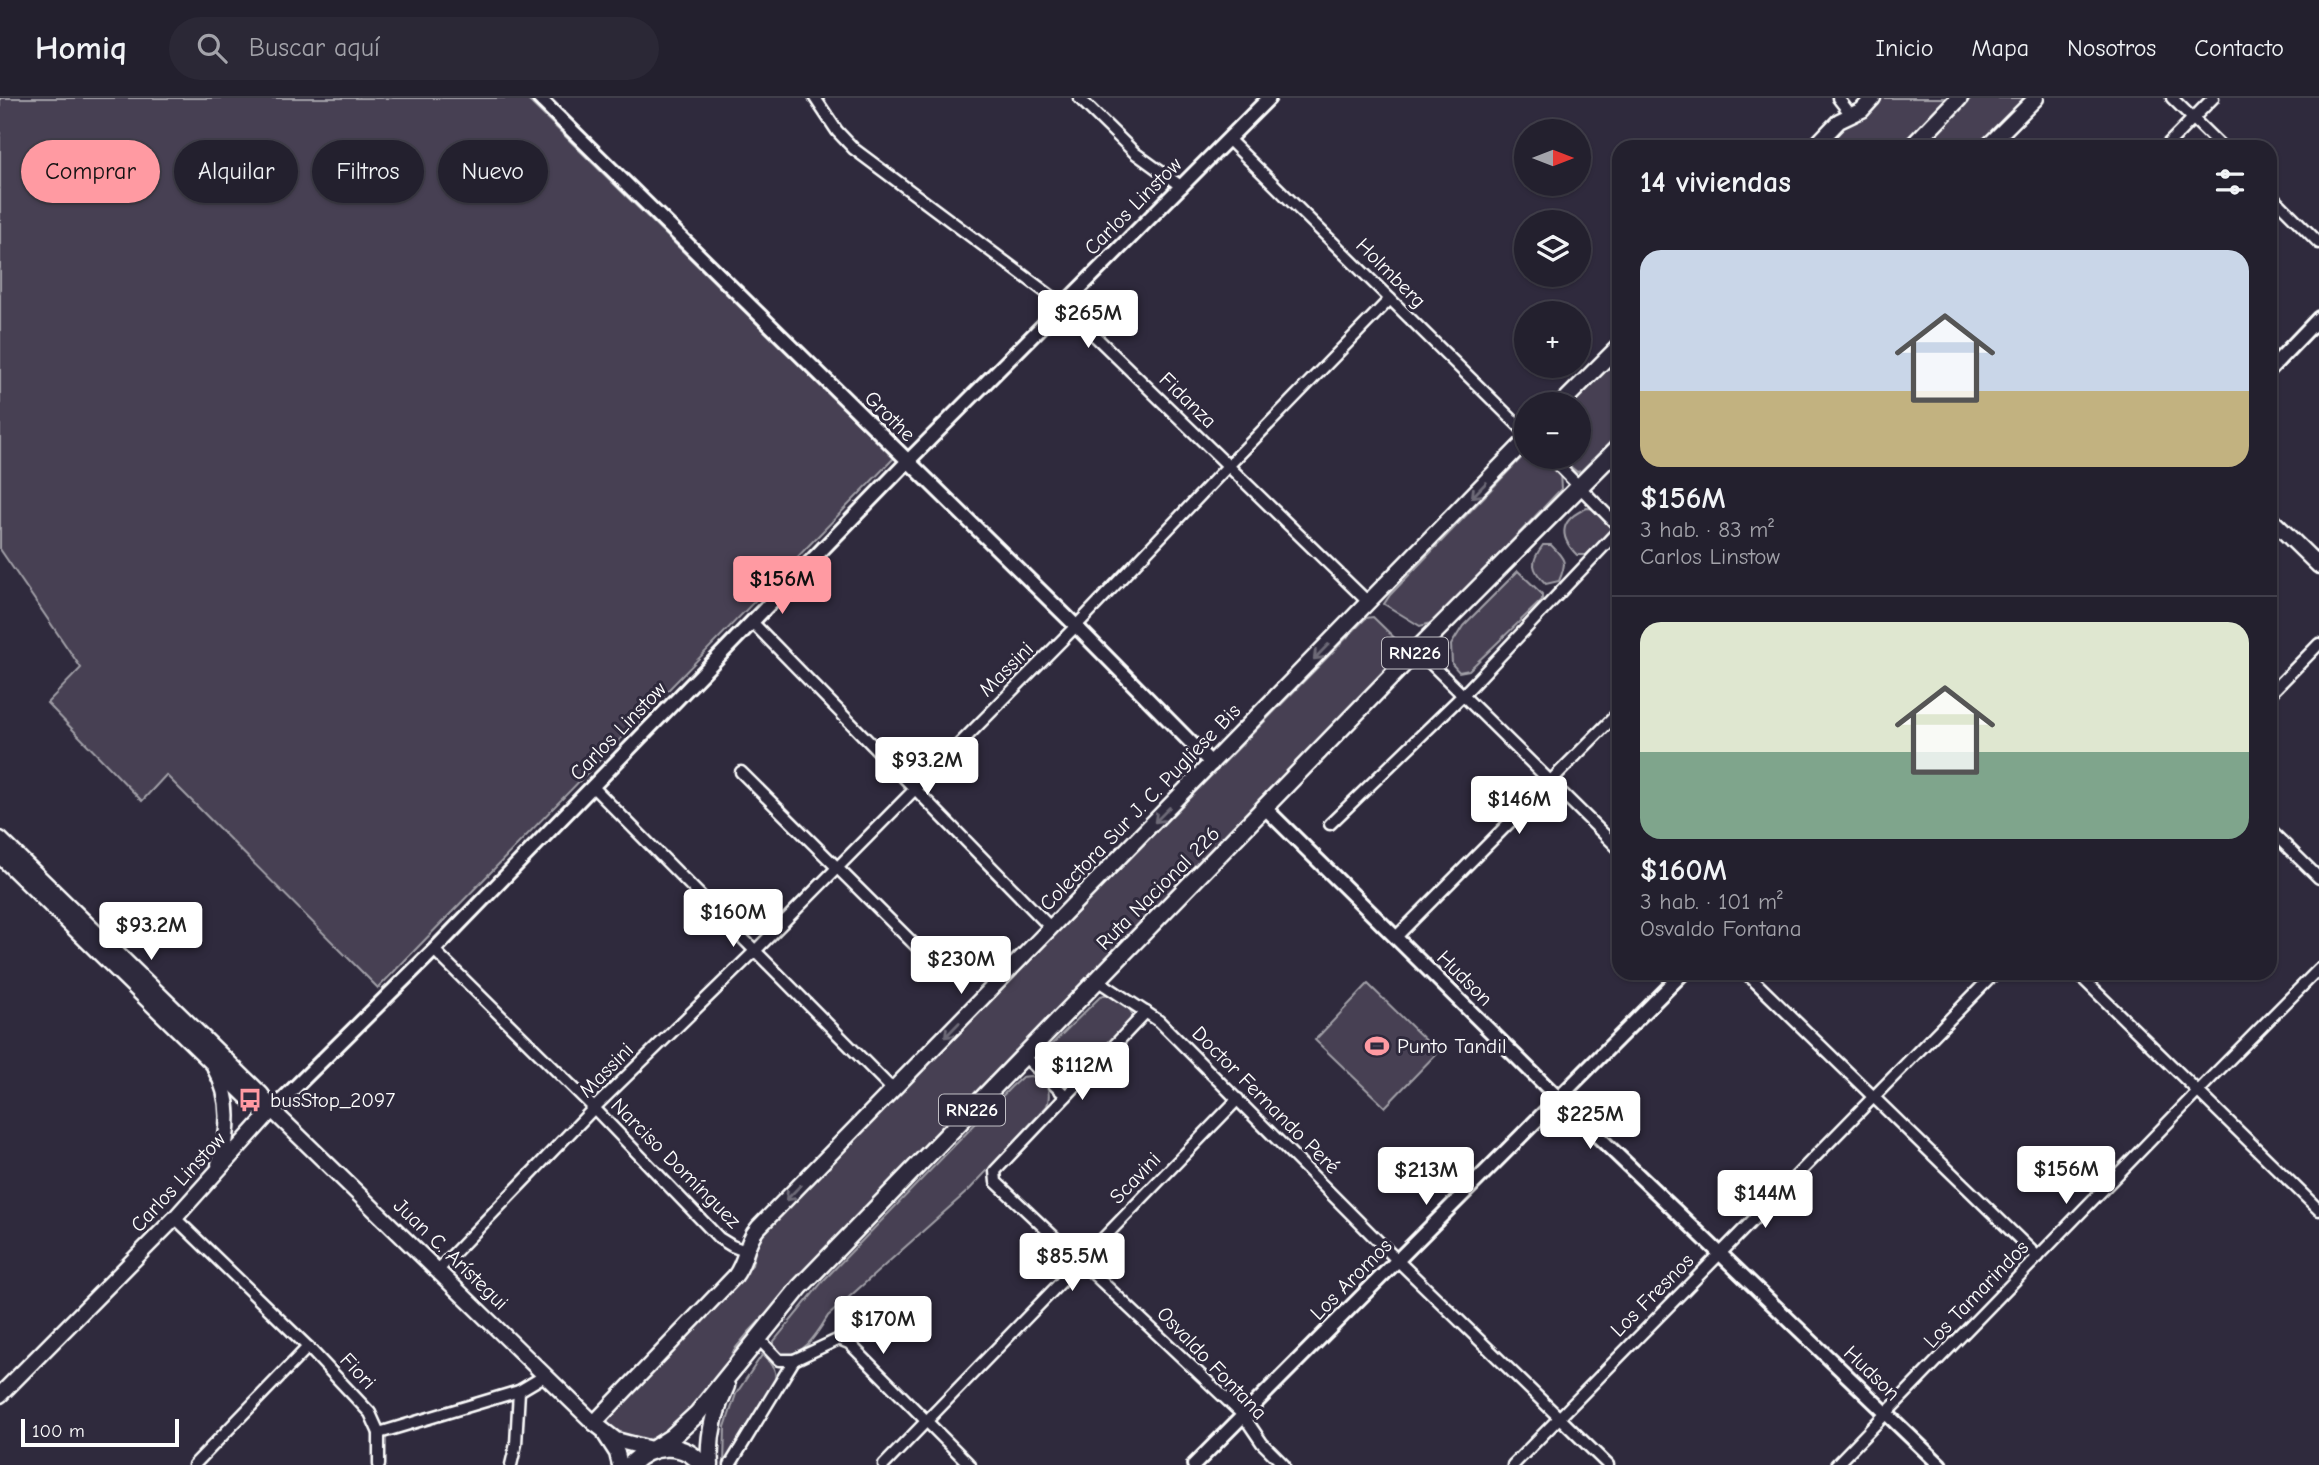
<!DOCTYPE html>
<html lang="es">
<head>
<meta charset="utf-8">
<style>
  body { margin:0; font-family:"Comic Neue",sans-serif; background:#2b2836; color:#f1f3f6; height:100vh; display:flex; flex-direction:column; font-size:26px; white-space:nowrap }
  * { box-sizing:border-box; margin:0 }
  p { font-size:23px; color:#a3a3aa }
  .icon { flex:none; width:38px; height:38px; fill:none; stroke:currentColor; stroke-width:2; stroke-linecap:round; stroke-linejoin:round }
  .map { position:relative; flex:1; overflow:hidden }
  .drawer { position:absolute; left:1612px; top:42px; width:665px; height:840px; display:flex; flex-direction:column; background:#23202e; border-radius:21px; box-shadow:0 2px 5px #0004,0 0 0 2px #403e4a }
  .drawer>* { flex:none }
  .top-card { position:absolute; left:21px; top:42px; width:665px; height:63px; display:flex; gap:14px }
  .needle { width:46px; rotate:90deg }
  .controls { position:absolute; left:1514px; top:21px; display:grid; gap:14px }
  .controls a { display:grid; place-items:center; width:77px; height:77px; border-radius:50%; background:#23202e; box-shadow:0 2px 5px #0004,0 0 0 2px #403e4a; font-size:35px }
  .scale { position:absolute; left:21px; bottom:18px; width:158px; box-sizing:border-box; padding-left:7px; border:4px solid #fff; border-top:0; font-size:19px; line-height:24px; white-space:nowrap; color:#fff; -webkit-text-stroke:5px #2f2a3d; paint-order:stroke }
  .price { position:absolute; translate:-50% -60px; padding:0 16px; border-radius:7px; background:#fff; color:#222; font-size:23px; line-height:46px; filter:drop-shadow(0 2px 4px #0008) }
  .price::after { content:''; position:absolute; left:50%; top:42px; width:21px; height:16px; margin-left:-10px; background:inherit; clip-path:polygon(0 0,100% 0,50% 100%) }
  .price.active { background:#ff9aa2; color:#111 }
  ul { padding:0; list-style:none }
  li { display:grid; align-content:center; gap:14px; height:371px; padding:0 28px }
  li+li { border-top:2px solid #403e4a }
  li span { display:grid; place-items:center; height:217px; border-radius:21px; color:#555 }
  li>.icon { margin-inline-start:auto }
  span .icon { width:126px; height:126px; fill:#fffc; stroke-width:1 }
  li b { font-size:30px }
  h2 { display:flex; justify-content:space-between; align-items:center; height:84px; padding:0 28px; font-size:30px }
  .pill { padding:0 24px; border-radius:32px; background:#23202e; box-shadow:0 2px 5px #0004,0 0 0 2px #403e4a; font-size:24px; line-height:63px }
  .pill.active { background:#ff9aa2; color:#111 }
  header { display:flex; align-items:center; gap:42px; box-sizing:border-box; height:98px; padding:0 35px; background:#23202e; border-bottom:2px solid #403e4a }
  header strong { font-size:33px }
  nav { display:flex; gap:38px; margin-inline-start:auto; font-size:24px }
  .search { width:490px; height:63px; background:#2b2836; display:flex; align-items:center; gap:18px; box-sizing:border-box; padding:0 24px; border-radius:38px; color:#a3a3aa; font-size:26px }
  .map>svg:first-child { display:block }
  .green { fill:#464152; stroke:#a2a0a8; stroke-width:2 }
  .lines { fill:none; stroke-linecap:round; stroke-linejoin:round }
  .minor-casing { stroke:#fff; stroke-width:15 }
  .tertiary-casing { stroke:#fff; stroke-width:18 }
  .secondary-casing { stroke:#fff; stroke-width:19 }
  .trunk-casing { stroke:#fff; stroke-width:21 }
  .minor { stroke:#2f2a3d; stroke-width:10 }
  .tertiary { stroke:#2f2a3d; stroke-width:12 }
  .secondary { stroke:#2f2a3d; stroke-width:14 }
  .trunk { stroke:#2f2a3d; stroke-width:16 }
  .oneway { stroke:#6d6a77 }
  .labels { text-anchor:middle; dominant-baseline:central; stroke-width:6; stroke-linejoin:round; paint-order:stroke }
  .shield { fill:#2f2a3d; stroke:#c1bfc5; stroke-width:2 }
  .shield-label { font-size:19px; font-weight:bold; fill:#fff }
  .street-label { font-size:21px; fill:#fff; stroke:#2f2a3d }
  .poi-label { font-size:21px; fill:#fff; stroke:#2f2a3d; text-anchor:start }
</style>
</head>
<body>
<header>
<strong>Homiq</strong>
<div class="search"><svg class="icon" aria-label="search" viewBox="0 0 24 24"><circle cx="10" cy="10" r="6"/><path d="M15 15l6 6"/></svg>Buscar aquí</div>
<nav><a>Inicio</a><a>Mapa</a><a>Nosotros</a><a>Contacto</a></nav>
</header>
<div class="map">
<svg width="2319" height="1367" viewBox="0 0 2319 1367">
  <rect width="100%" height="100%" fill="#2f2a3d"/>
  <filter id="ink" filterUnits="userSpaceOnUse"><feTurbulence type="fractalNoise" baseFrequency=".0143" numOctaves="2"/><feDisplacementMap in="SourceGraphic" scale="14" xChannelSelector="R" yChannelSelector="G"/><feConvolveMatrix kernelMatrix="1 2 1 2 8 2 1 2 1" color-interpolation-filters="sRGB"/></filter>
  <g filter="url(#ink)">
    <g class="green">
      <path d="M0,0H526L894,360L378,890L166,677L142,703L47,605L81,570L0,451Z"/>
      <path d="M1880,0H1950L1902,49H1822L1841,30Z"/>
      <path d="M1971,0H2029L1981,49H1922Z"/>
      <path d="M1619,257V336L1581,373L1577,374L1559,359H1578V306H1571Z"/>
      <path d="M1526,355V359H1545L1560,375L1561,391L1435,524L1420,528L1384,506L1390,497Z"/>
      <path d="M1587,410L1596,411L1612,429L1609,435L1586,457H1577C1557,437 1561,421 1587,410Z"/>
      <path d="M1543,447H1551C1566,462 1567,464 1559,483L1546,486C1531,471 1530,464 1543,447Z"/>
      <path d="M1518,473L1542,496V502L1469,572L1459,574L1452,566L1451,547L1463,528Z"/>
      <path d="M1373,519L1407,552L944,1027L749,1234L734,1252L724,1273L682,1324L661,1338L642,1344L627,1342L608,1329V1319L613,1311L752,1167L758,1140L1366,520Z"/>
      <path d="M1368,886L1438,954L1385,1009L1315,942Z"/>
      <path d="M1108,896C1118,898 1131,910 1134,920L1089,970C1076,975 1059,971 1047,966L1045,959L1047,951L1101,898Z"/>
      <path d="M1030,978C1047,981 1052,992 1047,1008L970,1091L828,1218C817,1236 803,1260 780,1257L774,1250V1243L823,1183L1011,989L1022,979Z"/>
      <path d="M762,1257C768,1262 773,1265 775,1274C780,1293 736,1350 724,1366L725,1329L736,1296Z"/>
    </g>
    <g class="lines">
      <g class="minor-casing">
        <g id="minor">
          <path d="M815,0L837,33L854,51L1063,207L1369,505"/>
          <path d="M1079,0L1135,55L1182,89"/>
          <path d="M1838,0L1848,13L1847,18"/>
          <path d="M2172,0L2222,49"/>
          <path d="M1228,41L1526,335"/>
          <path d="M2165,49L2213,0"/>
          <path d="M2270,96L2319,145"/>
          <path d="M1550,359L1619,429"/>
          <path d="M753,525L1051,830"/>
          <path d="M1417,552L1619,751"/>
          <path d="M2270,596L2319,546"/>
          <path d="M741,674L926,858"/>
          <path d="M593,689L893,992"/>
          <path d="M1330,726L1463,597L1619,432"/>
          <path d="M2270,732L2319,780"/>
          <path d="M1396,839L1619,614"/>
          <path d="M434,852L594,1010L719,1140L732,1148L745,1153"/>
          <path d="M1746,875L2038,1159"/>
          <path d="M2077,875L2319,1112"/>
          <path d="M1097,882L1159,923L1397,1162L1608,1367"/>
          <path d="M1146,914L995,1073L996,1084L1243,1317L1262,1345L1284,1367"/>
          <path d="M1024,958L1066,998"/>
          <path d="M175,1120L308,1249L370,1315L379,1335V1367"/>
          <path d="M438,1172L594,1010L756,852L1076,528L1228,368L1390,201"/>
          <path d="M758,1240L779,1262H794L839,1241L849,1245L970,1367"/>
          <path d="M379,1335L519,1293L546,1277"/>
          <path d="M194,1367L308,1249"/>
          <path d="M511,1367L516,1346L519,1293"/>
          <path d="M730,1367L794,1262"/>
          <path d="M884,1367L1238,1001"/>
          <path d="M1513,1367L1995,875"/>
          <path d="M1836,1367L2211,980L2319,871"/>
        </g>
      </g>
      <g class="tertiary-casing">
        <g id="tertiary">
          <path d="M539,0L1076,528L1212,666"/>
          <path d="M2270,271L2319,220"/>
          <path d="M1266,711L1558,1000L1940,1367"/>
          <path d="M272,1012L434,852L908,363L1269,0"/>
          <path d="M1194,1367L1683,875"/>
        </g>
      </g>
      <g class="secondary-casing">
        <g id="secondary">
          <path d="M1814,49L1839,23L1862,12L1873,0"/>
          <path d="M1987,49L2036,0"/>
          <path d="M1561,306L1619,248"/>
          <path d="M2270,420L2319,468"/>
          <path d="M0,741L261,996L272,1012L594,1325L616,1342L651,1351"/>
          <path d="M0,758L250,1002L271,1011"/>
          <path d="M215,971C232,1000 230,1036 219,1066"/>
          <path d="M0,1297L175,1120L272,1012"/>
          <path d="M594,1325L735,1178C747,1163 745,1144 758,1130L1526,342"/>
          <path d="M606,1338L617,1355L620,1367"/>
        </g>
      </g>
      <g class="trunk-casing">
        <g id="trunk">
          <path d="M1912,49L1959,0"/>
          <path d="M655,1350L672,1339L697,1316L800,1189L1417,552L1619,349"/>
          <path d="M630,1367C650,1346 683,1342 702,1367"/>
          <path d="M710,1367C708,1339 714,1313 726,1288"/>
        </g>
      </g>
      <use href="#minor" class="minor"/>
      <use href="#tertiary" class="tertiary"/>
      <use href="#secondary" class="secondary"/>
      <use href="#trunk" class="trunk"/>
    </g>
    <defs><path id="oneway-shaft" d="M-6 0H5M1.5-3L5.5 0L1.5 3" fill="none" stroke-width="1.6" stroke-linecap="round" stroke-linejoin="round" transform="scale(1.75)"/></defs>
    <g class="oneway">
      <use href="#oneway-shaft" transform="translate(1479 392) rotate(134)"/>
      <use href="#oneway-shaft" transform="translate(1321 554) rotate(134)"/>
      <use href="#oneway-shaft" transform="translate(1162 717) rotate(135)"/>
      <use href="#oneway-shaft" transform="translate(952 932) rotate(134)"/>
      <use href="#oneway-shaft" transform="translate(793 1095) rotate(134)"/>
    </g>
  </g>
  <defs>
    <g id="stadium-bare" transform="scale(1.89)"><path d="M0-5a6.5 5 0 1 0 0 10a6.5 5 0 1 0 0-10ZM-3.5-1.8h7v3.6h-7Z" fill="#ff9aa2" stroke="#2f2a3d" stroke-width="2.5" paint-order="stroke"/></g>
    <g id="bus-bare" transform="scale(1.89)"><path d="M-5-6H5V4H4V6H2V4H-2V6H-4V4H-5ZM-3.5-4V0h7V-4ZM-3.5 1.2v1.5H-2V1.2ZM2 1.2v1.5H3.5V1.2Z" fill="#ff9aa2" stroke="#2f2a3d" stroke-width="2.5" paint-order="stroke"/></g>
  </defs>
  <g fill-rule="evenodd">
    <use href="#stadium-bare" x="1377" y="948"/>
    <use href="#bus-bare" x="250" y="1002"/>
  </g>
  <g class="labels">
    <g class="shield">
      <rect x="1382" y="539.5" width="66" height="31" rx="5"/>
      <rect x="939" y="996.5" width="66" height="31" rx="5"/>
    </g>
    <g class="shield-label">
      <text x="1415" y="555">RN226</text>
      <text x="972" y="1012">RN226</text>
    </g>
    <g class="street-label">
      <text transform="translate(1133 108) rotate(-45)">Carlos Linstow</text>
      <text transform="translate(1391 175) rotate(45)">Holmberg</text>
      <text transform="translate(1188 302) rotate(44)">Fidanza</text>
      <text transform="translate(890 318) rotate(45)">Grothe</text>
      <text transform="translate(1006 571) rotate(-45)">Massini</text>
      <text transform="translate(618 633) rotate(-46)">Carlos Linstow</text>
      <text transform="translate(1140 709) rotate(-46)">Colectora Sur J. C. Pugliese Bis</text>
      <text transform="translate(1158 790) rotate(-45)">Ruta Nacional 226</text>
      <text transform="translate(1465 880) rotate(45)">Hudson</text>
      <text transform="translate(606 972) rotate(-45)">Massini</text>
      <text transform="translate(1266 1002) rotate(45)">Doctor Fernando Peré</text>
      <text transform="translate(676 1065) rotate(45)">Narciso Domínguez</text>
      <text transform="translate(1135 1080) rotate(-46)">Scavini</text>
      <text transform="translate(178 1084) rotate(-47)">Carlos Linstow</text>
      <text transform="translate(451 1156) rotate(44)">Juan C. Arístegui</text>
      <text transform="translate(1351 1181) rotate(-45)">Los Aromos</text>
      <text transform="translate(1976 1196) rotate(-46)">Los Tamarindos</text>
      <text transform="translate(1652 1197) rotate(-45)">Los Fresnos</text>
      <text transform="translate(1212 1265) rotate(46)">Osvaldo Fontana</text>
      <text transform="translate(358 1273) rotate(47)">Fiori</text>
      <text transform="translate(1872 1275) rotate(44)">Hudson</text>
    </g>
    <g class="poi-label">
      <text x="1397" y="948">Punto Tandil</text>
      <text x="270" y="1002">busStop_2097</text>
    </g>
  </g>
</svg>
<div class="controls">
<a><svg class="needle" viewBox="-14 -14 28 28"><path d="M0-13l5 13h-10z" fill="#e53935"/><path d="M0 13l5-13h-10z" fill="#a3a3aa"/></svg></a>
<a><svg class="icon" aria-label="layers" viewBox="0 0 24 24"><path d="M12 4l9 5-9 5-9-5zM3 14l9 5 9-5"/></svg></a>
<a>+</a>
<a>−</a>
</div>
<div class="scale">100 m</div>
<b class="price" style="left:1088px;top:252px">$265M</b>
<b class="price active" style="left:782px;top:518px">$156M</b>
<b class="price" style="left:927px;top:699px">$93.2M</b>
<b class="price" style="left:1519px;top:738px">$146M</b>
<b class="price" style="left:733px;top:851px">$160M</b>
<b class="price" style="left:151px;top:864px">$93.2M</b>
<b class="price" style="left:961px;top:898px">$230M</b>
<b class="price" style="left:1082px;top:1004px">$112M</b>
<b class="price" style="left:1590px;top:1053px">$225M</b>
<b class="price" style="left:2066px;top:1108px">$156M</b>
<b class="price" style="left:1426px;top:1109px">$213M</b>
<b class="price" style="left:1765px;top:1132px">$144M</b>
<b class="price" style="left:1072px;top:1195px">$85.5M</b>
<b class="price" style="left:883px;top:1258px">$170M</b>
<div class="top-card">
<a class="pill active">Comprar</a>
<a class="pill">Alquilar</a>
<a class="pill">Filtros</a>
<a class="pill">Nuevo</a>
</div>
<section class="drawer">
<h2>14 viviendas<svg class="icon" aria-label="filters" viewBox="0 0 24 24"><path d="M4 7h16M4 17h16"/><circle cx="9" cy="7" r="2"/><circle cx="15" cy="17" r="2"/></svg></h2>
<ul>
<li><span style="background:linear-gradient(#c9d6e8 65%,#c2b280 0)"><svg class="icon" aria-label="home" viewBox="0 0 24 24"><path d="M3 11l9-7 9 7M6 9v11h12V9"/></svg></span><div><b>$156M</b><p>3 hab. · 83 m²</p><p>Carlos Linstow</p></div></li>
<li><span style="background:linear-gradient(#dfe7d0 60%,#7fa58c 0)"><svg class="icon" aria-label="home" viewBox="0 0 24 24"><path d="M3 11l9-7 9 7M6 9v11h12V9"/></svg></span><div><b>$160M</b><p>3 hab. · 101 m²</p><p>Osvaldo Fontana</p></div></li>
</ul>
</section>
</div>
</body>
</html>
